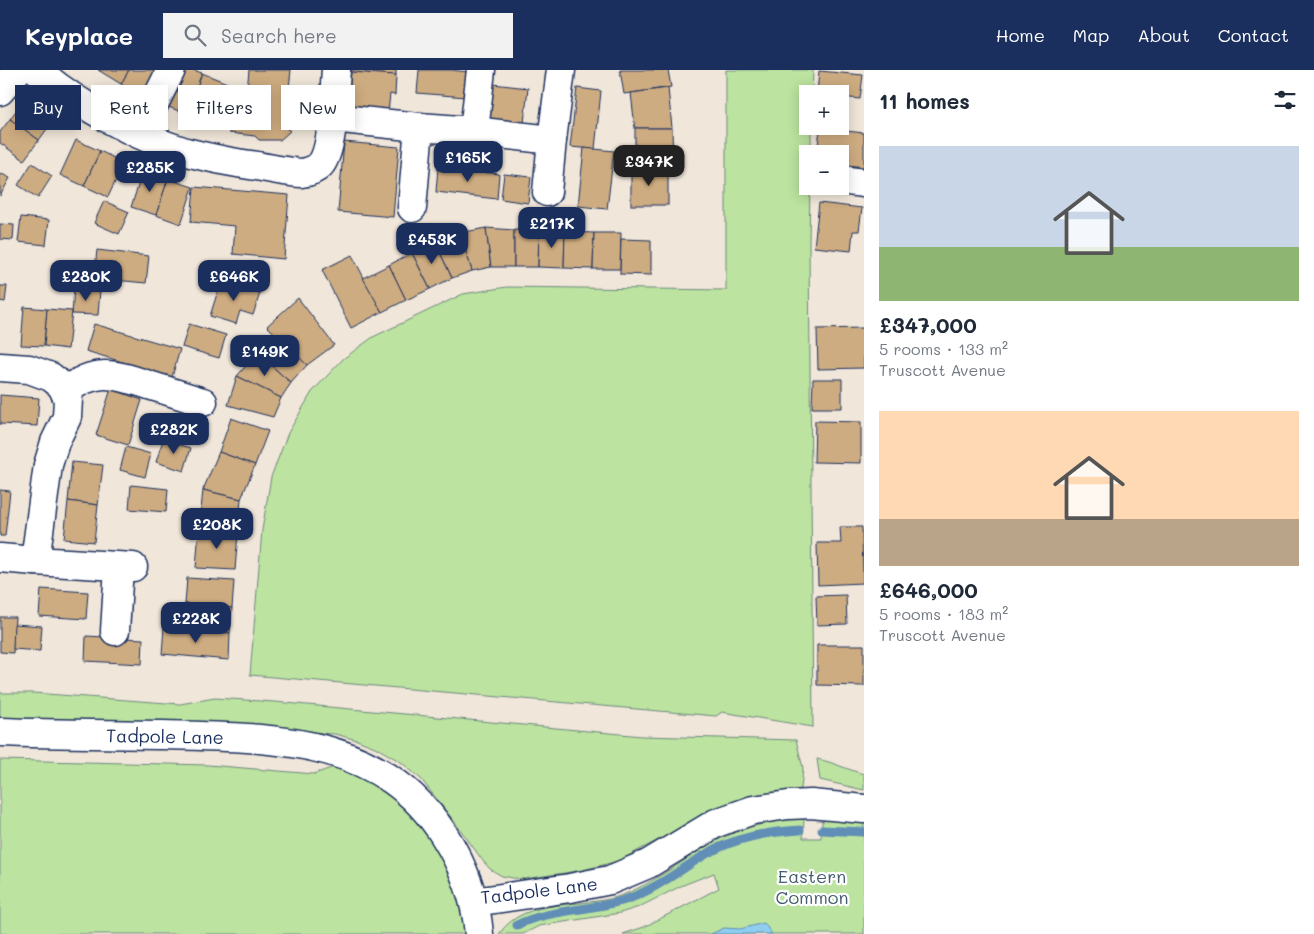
<!DOCTYPE html>
<html lang="en">
<head>
<meta charset="utf-8">
<style>
  body { margin:0; font-family:Mali,sans-serif; background:#f2f2f3; color:#1f2937; height:100vh; display:flex; flex-direction:column; font-size:19px; white-space:nowrap }
  * { box-sizing:border-box; margin:0 }
  p { font-size:16px; color:#747a83 }
  .icon { flex:none; width:28px; height:28px; fill:none; stroke:currentColor; stroke-width:2; stroke-linecap:round; stroke-linejoin:round }
  .map { position:relative; flex:1; overflow:hidden }
  .sheet { display:flex; flex-direction:column; background:#fff; width:450px }
  .sheet>* { flex:none }
  .banner { position:absolute; left:15px; top:15px; width:475px; height:45px; display:flex; gap:10px }
  .controls { position:absolute; left:799px; top:15px; display:grid; gap:10px }
  .controls a { display:grid; place-items:center; width:50px; height:50px; border-radius:0px; background:#fff; box-shadow:0 2px 12px #0003; font-size:25px }
  .price { position:absolute; translate:-50% -42px; padding:0 11px; border-radius:10px; background:#1b2f5e; color:#fff; font-size:16px; line-height:32px; filter:drop-shadow(0 1px 2px #0008) }
  .price::after { content:''; position:absolute; left:50%; top:30px; width:15px; height:11px; margin-left:-8px; background:inherit; clip-path:polygon(0 0,100% 0,50% 100%) }
  .price.on { background:#222; color:#fff }
  ul { padding:0; list-style:none }
  li { display:grid; align-content:center; gap:10px; height:265px; padding:0 15px }
  li span { display:grid; place-items:center; height:155px; border-radius:0px; color:#555 }
  li>.icon { margin-inline-start:auto }
  span .icon { width:90px; height:90px; fill:#fffc; stroke-width:1 }
  li b { font-size:21px }
  h2 { display:flex; justify-content:space-between; align-items:center; height:60px; padding:0 15px; font-size:21px }
  .tag { padding:0 18px; border-radius:0px; background:#fff; box-shadow:0 2px 12px #0003; font-size:18px; line-height:45px }
  .tag.on { background:#1b2f5e; color:#fff }
  header { display:flex; align-items:center; gap:30px; box-sizing:border-box; height:70px; padding:0 25px; background:#1b2f5e; color:#fff }
  header strong { font-size:24px }
  nav { display:flex; gap:28px; margin-inline-start:auto; font-size:18px }
  .search { width:350px; height:45px; background:#f2f2f3; display:flex; align-items:center; gap:12px; box-sizing:border-box; padding:0 18px; border-radius:0px; color:#747a83; font-size:19px }
  main { display:flex; flex:1; min-height:0 }
  .map>svg:first-child { display:block }
  .green { fill:#bce39f; stroke:#6c897e }
  .water { fill:#8fcef0; stroke:#618eb6 }
  .lines { fill:none; stroke-linecap:round; stroke-linejoin:round }
  .stream { stroke:#618eb6; stroke-width:9 }
  .building { fill:#ceac81; stroke:#1b2f5e }
  .minor-casing { stroke:#1b2f5e; stroke-width:31 }
  .minor { stroke:#fff; stroke-width:28 }
  .labels { text-anchor:middle; dominant-baseline:central; stroke-width:4.5; stroke-linejoin:round; paint-order:stroke }
  .street-label { font-size:18px; fill:#1b2f5e; stroke:#fff }
  .park-label { font-size:18px; fill:#435c6e; stroke:#fff }
</style>
</head>
<body>
<header>
<strong>Keyplace</strong>
<div class="search"><svg class="icon" aria-label="search" viewBox="0 0 24 24"><circle cx="10" cy="10" r="6"/><path d="M15 15l6 6"/></svg>Search here</div>
<nav><a>Home</a><a>Map</a><a>About</a><a>Contact</a></nav>
</header>
<main>
<div class="map">
<svg width="864" height="864" viewBox="0 0 864 864">
  <rect width="100%" height="100%" fill="#f0e6d9"/>
  <filter id="ink" filterUnits="userSpaceOnUse"><feTurbulence type="fractalNoise" baseFrequency=".02" numOctaves="2"/><feDisplacementMap in="SourceGraphic" scale="10" xChannelSelector="R" yChannelSelector="G"/><feConvolveMatrix kernelMatrix="1 2 1 2 8 2 1 2 1" color-interpolation-filters="sRGB"/></filter>
  <g filter="url(#ink)">
    <g class="green">
      <path d="M726,0H813L812,24H808V56H811V84H808V116H810L809,173L813,657L722,642L716,646L250,605L262,460L271,407L288,363L312,322L343,289L373,267L463,224L507,217L726,220Z"/>
      <path d="M0,623H33L180,634L215,628L275,632L642,666L796,670L803,698L801,719L748,726L728,733L706,742L662,768L618,791L583,800L525,809L513,808L502,806L490,799L483,791L457,755L421,709L401,692L375,677L357,670L335,664L254,659L0,653Z"/>
      <path d="M817,689C833,692 848,700 864,704V720L820,710Z"/>
      <path d="M0,690L208,695L314,704L334,697C356,706 379,715 397,731C437,765 459,813 465,864H0Z"/>
      <path d="M852,748L864,750V864H623L644,857L719,818L714,803L683,815L639,837L620,843L539,856L523,864H499C526,825 583,840 623,825C653,813 678,794 705,777C734,760 770,749 804,749L803,768H821L822,752L827,749Z"/>
    </g>
    <path class="water" d="M764,853L772,864H711L724,858L740,859Z"/>
    <g class="lines">
      <g class="stream">
        <path d="M822,760L864,762"/>
        <path d="M517,855C549,839 590,841 625,830C655,820 681,799 708,783C738,767 767,762 800,760"/>
      </g>
    </g>
    <g class="building">
      <path d="M98,0H129L121,14Z"/>
      <path d="M129,0H164L146,29L121,14Z"/>
      <path d="M177,0H193L202,3L187,44L163,35Z"/>
      <path d="M249,0H291L285,56L290,61L280,70H259L255,66L229,63L232,30L246,31Z"/>
      <path d="M351,0H396V5L351,2Z"/>
      <path d="M419,0H451L468,2L466,27L417,23Z"/>
      <path d="M620,0H668L671,17L624,24Z"/>
      <path d="M819,1L863,5L860,29L840,27V24H817Z"/>
      <path d="M351,2L396,5L395,25L390,24L388,43L347,40Z"/>
      <path d="M202,3L227,13L212,53L187,44Z"/>
      <path d="M484,13L528,18L524,53L481,48Z"/>
      <path d="M577,18L601,21L595,79L570,77Z"/>
      <path d="M668,18L672,58H635L631,23Z"/>
      <path d="M26,27L55,48L39,70L10,49Z"/>
      <path d="M10,49L39,70L24,90L0,73V62Z"/>
      <path d="M635,58H672L673,99H635Z"/>
      <path d="M820,58L864,63V97L840,94V84H817Z"/>
      <path d="M76,70L100,81L84,116L60,105Z"/>
      <path d="M344,72L399,77L393,147L338,142Z"/>
      <path d="M584,78L614,81L607,139L578,136Z"/>
      <path d="M100,81L124,93L108,127L84,116Z"/>
      <path d="M32,93L52,106L38,128L18,115Z"/>
      <path d="M438,97L499,104L497,129L436,122Z"/>
      <rect x="631" y="99" width="37" height="36"/>
      <path d="M143,101L168,109L156,145L131,137Z"/>
      <path d="M0,103L10,108L0,126Z"/>
      <path d="M504,104L531,107L528,133L501,129Z"/>
      <path d="M168,109L193,117L181,154L156,145Z"/>
      <path d="M194,117L289,125L284,189L233,184L235,156L191,152Z"/>
      <path d="M104,131L129,142L119,164L94,153Z"/>
      <path d="M819,133L862,138L859,161H853L851,181L814,177Z"/>
      <path d="M21,147L49,150L46,175L18,172Z"/>
      <path d="M0,154L14,155L13,170L0,169Z"/>
      <path d="M486,158L491,197L472,201L460,163Z"/>
      <path d="M486,158L514,160V197H491Z"/>
      <path d="M514,160L539,161L538,197H514Z"/>
      <path d="M539,161L565,162L564,198L538,197Z"/>
      <path d="M565,162L594,163L593,199L564,198Z"/>
      <path d="M460,163L472,201L452,208L435,172Z"/>
      <path d="M594,163H621L620,199H593Z"/>
      <path d="M621,169L651,170V205L620,204Z"/>
      <path d="M435,172L452,208L430,219L412,183Z"/>
      <path d="M97,180L149,186L146,213L94,208Z"/>
      <path d="M412,183L430,219L406,230L389,195Z"/>
      <path d="M352,185L382,242L351,258L322,200Z"/>
      <path d="M389,195L406,230L382,242L363,208Z"/>
      <path d="M221,211L260,223L253,245L240,241L236,254L210,246Z"/>
      <path d="M0,216H7L5,232L0,231Z"/>
      <path d="M74,218L100,220L98,245L72,244Z"/>
      <path d="M298,228L334,275L307,295L267,256Z"/>
      <path d="M24,237L47,239L44,276L21,275Z"/>
      <path d="M47,239L72,241L68,279L44,276Z"/>
      <path d="M94,254L180,279L172,307L86,281Z"/>
      <path d="M189,254L226,265L219,288L182,277Z"/>
      <path d="M863,258L864,298L818,299L817,259Z"/>
      <path d="M275,264L307,295L291,313L257,283Z"/>
      <path d="M257,283L291,313L281,328L237,306Z"/>
      <path d="M237,306L281,328L273,347L228,335Z"/>
      <path d="M813,309H842V338H812Z"/>
      <path d="M111,319L142,330L128,375L96,365Z"/>
      <path d="M0,325L39,328L37,356L0,354Z"/>
      <path d="M231,348L268,361L255,395L219,382Z"/>
      <path d="M815,351L861,352V393L814,392Z"/>
      <path d="M163,370L191,378L184,401L156,392Z"/>
      <path d="M126,377L151,384L145,407L120,400Z"/>
      <path d="M219,382L255,395L241,429L203,420Z"/>
      <path d="M72,392L103,395L98,435L68,431Z"/>
      <path d="M131,415L168,419L166,442L129,439Z"/>
      <path d="M0,420L10,421L5,466H0Z"/>
      <path d="M203,420L241,429L238,463L199,460Z"/>
      <path d="M68,431L98,435L94,472L64,469Z"/>
      <path d="M840,457H862L863,513L818,515L817,473H841Z"/>
      <path d="M199,460L238,463L235,500L196,498Z"/>
      <path d="M187,508L234,511L232,538L185,534Z"/>
      <path d="M41,519L88,522L86,549L39,546Z"/>
      <path d="M846,525L847,554L817,555L816,526Z"/>
      <path d="M185,534L232,538L230,563L183,560Z"/>
      <path d="M0,547H15L13,583L0,582Z"/>
      <path d="M14,554L42,556L40,581L13,579Z"/>
      <path d="M164,557L230,563L229,590L162,584Z"/>
      <path d="M86,566L143,569L142,594L85,591Z"/>
      <path d="M817,575H864V616L817,615Z"/>
    </g>
    <g class="lines">
      <g class="minor-casing">
        <g id="minor">
          <path d="M37,0C76,34 136,67 186,82C210,88 233,93 257,96C272,99 287,102 302,103C309,102 315,100 320,95C334,80 334,22 336,0"/>
          <path d="M481,0L474,61L552,70L561,0"/>
          <path d="M0,21L18,0"/>
          <path d="M332,48L419,57"/>
          <path d="M139,64L171,0"/>
          <path d="M840,110L864,113"/>
          <path d="M547,122L552,70"/>
          <path d="M412,138L419,57L474,61"/>
          <path d="M0,297L29,299L51,307L62,316L68,329L67,347L55,372L48,395L35,491L0,488"/>
          <path d="M65,322C96,296 117,305 152,316C169,321 186,327 203,332"/>
          <path d="M35,491L133,497"/>
          <path d="M115,561L119,497"/>
          <path d="M0,662C54,664 108,664 163,665C269,668 380,664 444,765C463,795 476,829 479,864"/>
          <path d="M474,832L570,818L610,810L648,794L716,753L753,740L788,735L811,734L864,739"/>
        </g>
      </g>
      <use href="#minor" class="minor"/>
    </g>
  </g>
  <g class="labels">
    <g class="street-label">
      <text transform="translate(165 666) rotate(1)">Tadpole Lane</text>
      <text transform="translate(539 820) rotate(-7)">Tadpole Lane</text>
    </g>
    <g class="park-label">
      <text x="812" y="806">Eastern<tspan x="812" dy="21">Common</tspan></text>
    </g>
  </g>
</svg>
<div class="controls">
<a>+</a>
<a>−</a>
</div>
<b class="price" style="left:468px;top:113px">£165K</b>
<b class="price on" style="left:649px;top:117px">£347K</b>
<b class="price" style="left:150px;top:123px">£285K</b>
<b class="price" style="left:552px;top:179px">£217K</b>
<b class="price" style="left:432px;top:195px">£453K</b>
<b class="price" style="left:86px;top:232px">£280K</b>
<b class="price" style="left:234px;top:232px">£646K</b>
<b class="price" style="left:265px;top:307px">£149K</b>
<b class="price" style="left:174px;top:385px">£282K</b>
<b class="price" style="left:217px;top:480px">£208K</b>
<b class="price" style="left:196px;top:574px">£228K</b>
<div class="banner">
<a class="tag on">Buy</a>
<a class="tag">Rent</a>
<a class="tag">Filters</a>
<a class="tag">New</a>
</div>
</div>
<section class="sheet">
<h2>11 homes<svg class="icon" aria-label="filters" viewBox="0 0 24 24"><path d="M4 7h16M4 17h16"/><circle cx="9" cy="7" r="2"/><circle cx="15" cy="17" r="2"/></svg></h2>
<ul>
<li><span style="background:linear-gradient(#c9d6e8 65%,#8fb573 0)"><svg class="icon" aria-label="home" viewBox="0 0 24 24"><path d="M3 11l9-7 9 7M6 9v11h12V9"/></svg></span><div><b>£347,000</b><p>5 rooms · 133 m²</p><p>Truscott Avenue</p></div></li>
<li><span style="background:linear-gradient(#ffd9b3 70%,#b9a48a 0)"><svg class="icon" aria-label="home" viewBox="0 0 24 24"><path d="M3 11l9-7 9 7M6 9v11h12V9"/></svg></span><div><b>£646,000</b><p>5 rooms · 183 m²</p><p>Truscott Avenue</p></div></li>
</ul>
</section>
</main>
</body>
</html>
